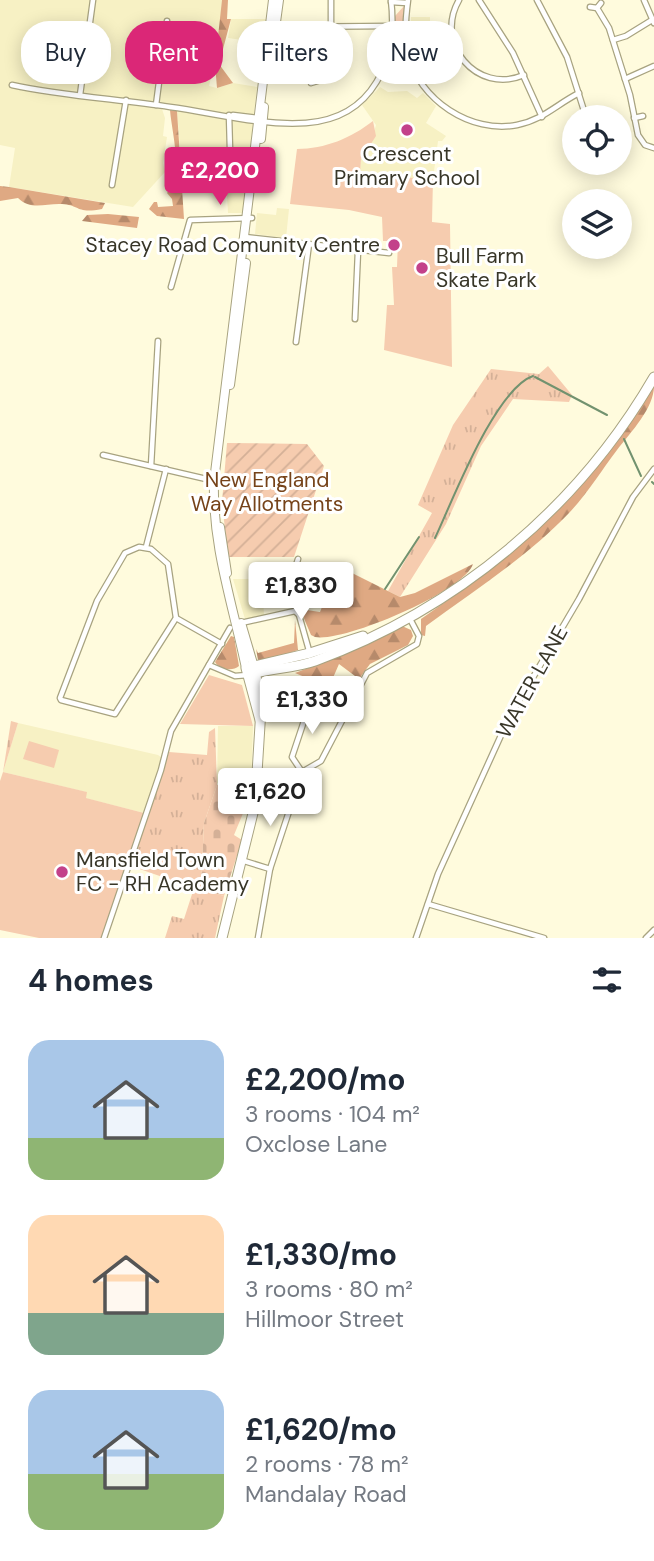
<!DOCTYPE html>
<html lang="en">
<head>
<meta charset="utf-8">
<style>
  body { margin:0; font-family:"DM Sans",sans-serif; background:#f2f2f3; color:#1f2937; height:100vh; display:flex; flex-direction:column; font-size:26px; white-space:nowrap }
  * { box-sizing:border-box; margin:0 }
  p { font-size:23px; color:#747a83 }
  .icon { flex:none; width:38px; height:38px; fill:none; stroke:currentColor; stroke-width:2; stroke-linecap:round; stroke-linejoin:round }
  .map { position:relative; height:938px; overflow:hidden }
  .panel { display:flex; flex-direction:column; background:#fff; flex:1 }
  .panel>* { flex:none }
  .banner { position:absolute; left:21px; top:21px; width:612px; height:63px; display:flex; gap:14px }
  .buttons { position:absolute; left:562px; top:105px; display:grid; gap:14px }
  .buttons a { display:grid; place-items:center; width:70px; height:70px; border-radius:50%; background:#fff; box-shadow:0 4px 18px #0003; font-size:35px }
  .price { position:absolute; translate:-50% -60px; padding:0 16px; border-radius:7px; background:#fff; color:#222; font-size:23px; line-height:46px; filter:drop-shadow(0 2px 4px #0008) }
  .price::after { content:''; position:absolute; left:50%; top:42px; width:21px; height:16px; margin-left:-10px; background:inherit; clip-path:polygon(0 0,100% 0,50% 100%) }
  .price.current { background:#db2777; color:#fff }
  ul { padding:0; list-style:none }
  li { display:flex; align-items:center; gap:21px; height:175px; padding:0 28px }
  li span { display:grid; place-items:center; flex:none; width:196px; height:140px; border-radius:21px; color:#555 }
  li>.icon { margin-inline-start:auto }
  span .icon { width:84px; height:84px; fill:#fffc; stroke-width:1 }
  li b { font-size:30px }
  h2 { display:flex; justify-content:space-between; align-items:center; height:84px; padding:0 28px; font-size:30px }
  .pill { padding:0 24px; border-radius:28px; background:#fff; box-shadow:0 4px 18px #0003; font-size:24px; line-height:63px }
  .pill.current { background:#db2777; color:#fff }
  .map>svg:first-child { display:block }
  .built { fill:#f7f1c4 }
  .grass { fill:url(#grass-tufts) }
  .forest { fill:url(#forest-firs) }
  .cemetery { fill:url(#cemetery-stones) }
  .park { fill:#f6ccaf }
  .garden { fill:url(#garden-furrows) }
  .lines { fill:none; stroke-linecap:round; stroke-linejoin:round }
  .stream { stroke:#72926f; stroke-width:2 }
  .street-casing { stroke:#a8a380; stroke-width:7 }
  .primary-casing { stroke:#a8a380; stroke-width:10 }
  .highway-casing { stroke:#a8a380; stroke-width:11 }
  .street { stroke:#fff; stroke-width:4.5 }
  .primary { stroke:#fff; stroke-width:8 }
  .highway { stroke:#fff; stroke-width:9 }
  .poi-dot { fill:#c3418a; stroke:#fff; stroke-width:2.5 }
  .labels { text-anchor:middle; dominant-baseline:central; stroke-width:6; stroke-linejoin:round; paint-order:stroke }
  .poi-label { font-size:21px; fill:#383628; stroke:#fff; text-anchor:start }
  .park-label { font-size:21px; fill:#764319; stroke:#fff }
  .street-label { font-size:21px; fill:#383628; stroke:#fff }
</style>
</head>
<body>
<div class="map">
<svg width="654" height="938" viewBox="0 0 654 938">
  <defs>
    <pattern id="grass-tufts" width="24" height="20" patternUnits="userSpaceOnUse" patternTransform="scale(1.75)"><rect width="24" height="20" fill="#f6ccaf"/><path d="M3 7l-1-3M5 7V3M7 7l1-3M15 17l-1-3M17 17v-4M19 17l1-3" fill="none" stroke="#d4b097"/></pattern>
    <pattern id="forest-firs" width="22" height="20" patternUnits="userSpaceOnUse" patternTransform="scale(1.75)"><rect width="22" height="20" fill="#dfa983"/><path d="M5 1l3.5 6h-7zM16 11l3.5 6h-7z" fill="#b68a6b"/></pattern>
    <pattern id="cemetery-stones" width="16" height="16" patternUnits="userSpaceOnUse" patternTransform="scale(1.75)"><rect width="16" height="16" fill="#f6ccaf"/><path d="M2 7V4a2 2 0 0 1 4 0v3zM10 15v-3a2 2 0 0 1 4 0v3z" fill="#d4b097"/></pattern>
    <pattern id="garden-furrows" width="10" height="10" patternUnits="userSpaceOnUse" patternTransform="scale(1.75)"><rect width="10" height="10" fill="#f6ccaf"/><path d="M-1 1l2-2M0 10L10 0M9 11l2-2" fill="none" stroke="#d4b097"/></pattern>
  </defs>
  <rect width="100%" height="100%" fill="#fffbdd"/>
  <g class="built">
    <path d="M0,0H222L220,38L209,86L217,88L233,83L257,87L243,213H228L227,196L203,192L202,185L183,186L177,111L162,109L165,118L163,136L167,137L163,163L165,172L133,207L9,187L15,148L0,145Z"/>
    <rect x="411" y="17" width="19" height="23"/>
    <path d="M231,19H267L264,43L228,38Z"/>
    <path d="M380,87L388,92L407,91L417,98L423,93L436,106L426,123L446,136L442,141H438L433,179L360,175L361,159L369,149L376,125L362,105Z"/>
    <path d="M277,208L289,209L286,238L255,234L257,213L276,215Z"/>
    <path d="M233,579H262L264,615L245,619Z"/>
    <path d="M18,723L158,755L162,758L144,813L85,798L86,792L3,772Z"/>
    <path d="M218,726H253L251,784L217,783Z"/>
  </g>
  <g class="grass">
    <path d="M548,366L572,395L569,402L513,399L481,446L446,524L400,597L388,591L432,513L418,505L453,425L491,369L539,374Z"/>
    <path d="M11,721L18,723L3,772Z"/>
    <path d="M215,728L217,785L204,823L201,889L224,896L215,938H165L172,916L184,919L194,888L131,866V863L169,752L207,755L209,732Z"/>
  </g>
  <g class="forest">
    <path d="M222,0H228L227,19H231L219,64L233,83L217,88L215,64Z"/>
    <path d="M170,110L177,111L184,219L157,216L149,209L154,202H157L158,207L173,206L172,199L167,193C184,175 172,134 170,110Z"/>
    <path d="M0,186L9,187L105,203L102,209C76,214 80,205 62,204C46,203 31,211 18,198L0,201Z"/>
    <path d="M108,214L139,217L137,228L82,221L87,215Z"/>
    <path d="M654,386C654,408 631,432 617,450C601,471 588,493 569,513C527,557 475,590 426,626L425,636L421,635V619C522,549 590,493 654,386Z"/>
    <path d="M473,564C465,591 343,643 315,637L311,635L300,609L320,612L338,566L400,597L415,593Z"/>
    <path d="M295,620L298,650L263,662L258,660L256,649L258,653L294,643Z"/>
    <path d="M402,626L411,630L413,636L408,645L370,664L359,679L339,664L329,687L295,673L337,657Z"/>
    <path d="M231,636L234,637L239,666C232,672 219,669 215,662Z"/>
  </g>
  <path class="cemetery" d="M217,785H247L246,806L234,835L242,840L224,896L201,889L204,823Z"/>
  <g class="park">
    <path d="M404,6V43L401,46L395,39V16Z"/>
    <path d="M373,121L376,136L361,159L360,175L433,179L432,222L450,224L452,367L384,350L387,305H394L392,267H397L398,241H383L382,217L349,210L290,204L297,149C325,149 351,138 373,121Z"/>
    <path d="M209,675L242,685L253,726L180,724Z"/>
    <path d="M29,741L59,750L54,768L23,759Z"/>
    <path d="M3,772L87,792L86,798L144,813L102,938H39L0,930V781Z"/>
  </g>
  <g class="garden">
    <path d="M297,51H311V61L297,69Z"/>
    <path d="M227,443L307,444L324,466L294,557H228L222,502Z"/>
  </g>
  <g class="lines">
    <g class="stream">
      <path d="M535,377L607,415"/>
      <path d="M624,439L641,476"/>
      <path d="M652,482L654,484"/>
      <path d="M435,538C453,500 495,389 533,376"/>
      <path d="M385,589L419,537"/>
    </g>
    <g class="street-casing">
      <g id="street">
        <path d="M408,0C406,15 404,39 408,54C419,100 471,134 517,125C543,120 557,104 579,93"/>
        <path d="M459,0C434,43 476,95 524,75"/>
        <path d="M479,0L513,53L542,117"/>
        <path d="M537,0L567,57L586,117"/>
        <path d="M644,0L654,23"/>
        <path d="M391,2L407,3"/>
        <path d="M601,3L597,8L609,28L630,95L638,135L645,145L654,148"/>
        <path d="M590,7L597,8"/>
        <path d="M275,27L391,26"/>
        <path d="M613,40L626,36L652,20"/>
        <path d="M391,52H407"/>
        <path d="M419,79L458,55"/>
        <path d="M625,79L654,66"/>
        <path d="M311,83L331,77V0"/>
        <path d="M12,85C63,96 117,99 170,107C215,113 260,126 306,123C374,118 398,59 391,0"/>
        <path d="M80,95L93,0"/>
        <path d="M156,105L167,21"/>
        <path d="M229,115L230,150L254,152"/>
        <path d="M233,115L259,118"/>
        <path d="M634,118L643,116"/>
        <path d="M112,185L126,100"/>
        <path d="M245,237L389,253"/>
        <path d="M171,287L190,220L252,218"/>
        <path d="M355,319L358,251"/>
        <path d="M296,342L309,244"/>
        <path d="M103,455L219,482"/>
        <path d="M151,466L158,341"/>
        <path d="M139,547L151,549L168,564L176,618L115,714L61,700L60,698L97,601L125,553Z"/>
        <path d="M146,547L166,469"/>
        <path d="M270,582L292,578"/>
        <path d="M295,611L299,615L310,654"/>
        <path d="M176,618L222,644"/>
        <path d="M241,623L295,611L298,605L292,578L298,559"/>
        <path d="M209,665L235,676L248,675"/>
        <path d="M302,702L342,719"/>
        <path d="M302,772L321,761L367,673L417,644L419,636L409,617"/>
        <path d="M302,772L292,757L309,706"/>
        <path d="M241,860L270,869"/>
        <path d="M428,904L544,938"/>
        <path d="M104,938L161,770L171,731L230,628"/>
        <path d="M258,938L270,869L302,772"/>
        <path d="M416,938L438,874L508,720L579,599L633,497L654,469"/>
        <path d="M646,938L654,930"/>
      </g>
    </g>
    <g class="primary-casing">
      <g id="primary">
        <path d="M270,66L279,0"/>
        <path d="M261,139L264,107"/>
        <path d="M230,385L246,263"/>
        <path d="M220,527L227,573"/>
        <path d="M241,623L254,667"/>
        <path d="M246,668C233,605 212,546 214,481L273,0"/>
      </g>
    </g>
    <g class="highway-casing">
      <g id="highway">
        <path d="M248,675C270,668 292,669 315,661C457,609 578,508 654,377"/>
        <path d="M260,720L246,668L310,653L363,636"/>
        <path d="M222,938L255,805L261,709L255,669"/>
      </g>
    </g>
    <use href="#street" class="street"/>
    <use href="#primary" class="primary"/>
    <use href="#highway" class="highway"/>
  </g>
  <g class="poi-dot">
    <circle cx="407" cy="130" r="7"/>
    <circle cx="394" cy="245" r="7"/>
    <circle cx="422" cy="268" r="7"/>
    <circle cx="62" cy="872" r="7"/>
  </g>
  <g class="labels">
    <g class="poi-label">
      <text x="407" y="154" text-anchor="middle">Crescent<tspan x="407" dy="24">Primary School</tspan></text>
      <text x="380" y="245" text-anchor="end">Stacey Road Comunity Centre</text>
      <text x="436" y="256">Bull Farm<tspan x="436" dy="24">Skate Park</tspan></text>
      <text x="76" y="860">Mansfield Town<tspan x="76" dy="24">FC - RH Academy</tspan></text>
    </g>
    <g class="park-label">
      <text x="267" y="480">New England<tspan x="267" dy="24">Way Allotments</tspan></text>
    </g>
    <g class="street-label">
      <text transform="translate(532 682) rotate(-61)">WATER LANE</text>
    </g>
  </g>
</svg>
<div class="buttons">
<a><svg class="icon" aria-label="locate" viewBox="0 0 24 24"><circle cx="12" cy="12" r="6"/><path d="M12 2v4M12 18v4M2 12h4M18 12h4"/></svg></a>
<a><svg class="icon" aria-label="layers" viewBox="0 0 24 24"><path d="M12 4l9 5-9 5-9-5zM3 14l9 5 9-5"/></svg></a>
</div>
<b class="price current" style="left:220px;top:207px">£2,200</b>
<b class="price" style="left:301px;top:622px">£1,830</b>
<b class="price" style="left:312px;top:736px">£1,330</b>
<b class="price" style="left:270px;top:828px">£1,620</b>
<div class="banner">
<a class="pill">Buy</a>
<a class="pill current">Rent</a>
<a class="pill">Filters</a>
<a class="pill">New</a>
</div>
</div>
<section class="panel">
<h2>4 homes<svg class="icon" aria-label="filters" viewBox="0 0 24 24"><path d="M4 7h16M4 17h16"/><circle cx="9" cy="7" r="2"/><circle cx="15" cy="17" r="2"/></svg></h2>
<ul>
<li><span style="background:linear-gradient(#a9c7e8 70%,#8fb573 0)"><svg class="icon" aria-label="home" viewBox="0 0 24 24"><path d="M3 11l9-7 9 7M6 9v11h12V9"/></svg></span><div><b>£2,200/mo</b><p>3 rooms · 104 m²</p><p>Oxclose Lane</p></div></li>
<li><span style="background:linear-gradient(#ffd9b3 70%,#7fa58c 0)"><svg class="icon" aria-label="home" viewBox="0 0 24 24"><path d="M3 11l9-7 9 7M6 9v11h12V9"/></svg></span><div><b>£1,330/mo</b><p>3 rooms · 80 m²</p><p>Hillmoor Street</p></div></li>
<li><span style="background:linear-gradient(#a9c7e8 60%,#8fb573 0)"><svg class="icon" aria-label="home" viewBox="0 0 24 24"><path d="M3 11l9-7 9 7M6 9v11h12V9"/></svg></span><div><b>£1,620/mo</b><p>2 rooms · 78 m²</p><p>Mandalay Road</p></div></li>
</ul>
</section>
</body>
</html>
